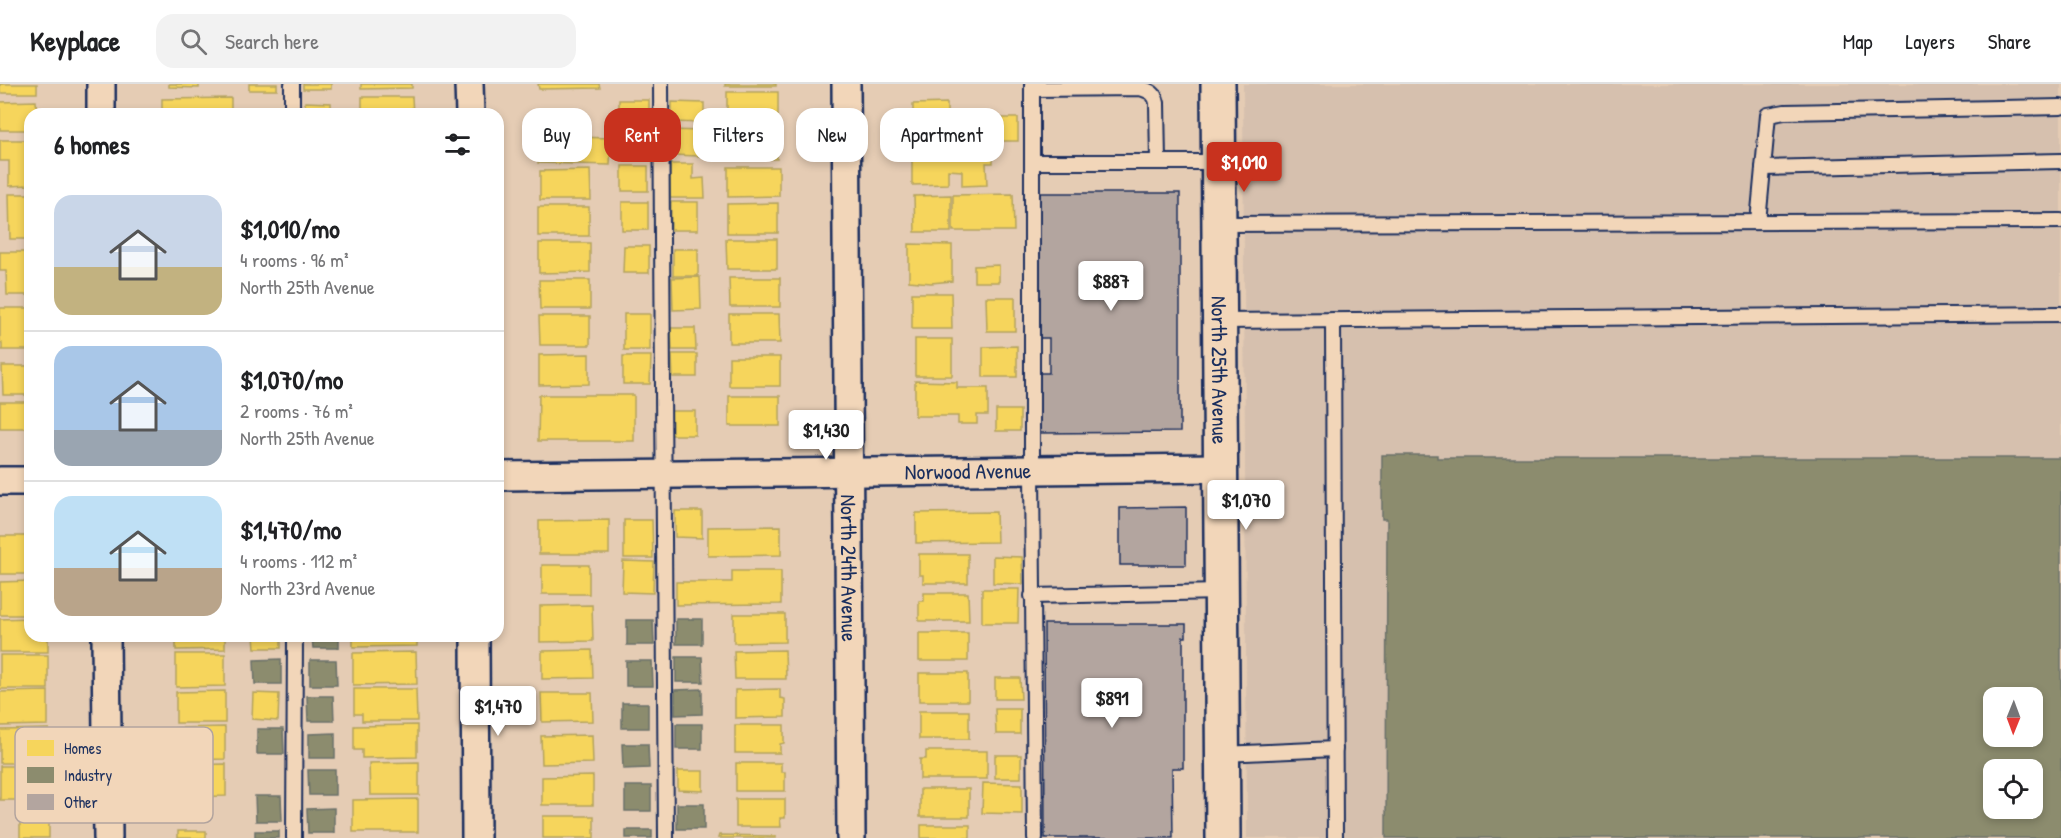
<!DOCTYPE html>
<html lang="en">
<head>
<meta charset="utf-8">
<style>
  body { margin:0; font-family:"Patrick Hand",sans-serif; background:#f2f2f2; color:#202124; height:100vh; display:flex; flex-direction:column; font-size:22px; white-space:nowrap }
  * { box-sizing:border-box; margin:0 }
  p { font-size:20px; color:#757577 }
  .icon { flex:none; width:33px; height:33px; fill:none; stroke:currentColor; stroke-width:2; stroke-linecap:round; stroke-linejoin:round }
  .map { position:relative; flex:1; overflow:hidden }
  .drawer { position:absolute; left:24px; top:24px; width:480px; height:534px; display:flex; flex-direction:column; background:#fff; border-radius:18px; box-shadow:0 3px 9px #0003 }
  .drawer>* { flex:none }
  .guide { position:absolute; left:522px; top:24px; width:570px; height:54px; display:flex; gap:12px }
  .needle { width:39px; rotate:181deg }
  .fabs { position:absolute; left:1983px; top:603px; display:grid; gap:12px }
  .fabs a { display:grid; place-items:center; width:60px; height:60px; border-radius:12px; background:#fff; box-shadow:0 3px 9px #0003; font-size:30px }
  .price { position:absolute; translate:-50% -51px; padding:0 14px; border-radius:6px; background:#fff; color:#222; font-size:20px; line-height:39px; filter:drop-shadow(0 2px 3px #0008) }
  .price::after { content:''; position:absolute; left:50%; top:36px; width:18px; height:14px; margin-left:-9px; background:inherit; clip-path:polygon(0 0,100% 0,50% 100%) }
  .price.on { background:#c8321e; color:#fff }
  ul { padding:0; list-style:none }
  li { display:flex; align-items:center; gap:18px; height:150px; padding:0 30px }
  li+li { border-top:2px solid #e0e0e0 }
  li span { display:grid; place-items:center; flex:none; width:168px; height:120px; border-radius:18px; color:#555 }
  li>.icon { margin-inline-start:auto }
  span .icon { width:72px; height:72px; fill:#fffc; stroke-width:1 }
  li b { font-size:26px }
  h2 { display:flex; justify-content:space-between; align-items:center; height:72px; padding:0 30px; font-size:26px }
  .chip { padding:0 21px; border-radius:18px; background:#fff; box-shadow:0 3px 9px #0003; font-size:21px; line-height:54px }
  .chip.on { background:#c8321e; color:#fff }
  header { display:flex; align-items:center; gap:36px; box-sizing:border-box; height:84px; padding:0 30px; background:#fff; border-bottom:2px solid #e0e0e0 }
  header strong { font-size:28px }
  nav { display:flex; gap:33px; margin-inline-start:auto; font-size:21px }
  .search { width:420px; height:54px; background:#f2f2f2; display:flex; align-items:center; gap:15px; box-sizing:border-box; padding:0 21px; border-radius:18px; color:#757577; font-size:22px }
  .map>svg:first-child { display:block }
  .built { fill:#d6c0ae; fill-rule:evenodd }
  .homes { fill:#f6d55c; stroke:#b4a35d; stroke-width:1.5 }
  .industry { fill:#8c8c6e; stroke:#6a7069; stroke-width:1.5; fill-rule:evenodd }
  .building { fill:#b3a59f; stroke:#1b2f5e; stroke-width:1.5 }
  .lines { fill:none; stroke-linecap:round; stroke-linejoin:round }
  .lane-casing { stroke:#1b2f5e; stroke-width:18 }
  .street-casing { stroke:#1b2f5e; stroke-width:32 }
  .secondary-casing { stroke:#1b2f5e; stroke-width:38 }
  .lane { stroke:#f2d6b9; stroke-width:14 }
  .street { stroke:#f2d6b9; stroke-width:27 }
  .secondary { stroke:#f2d6b9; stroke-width:33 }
  .labels { text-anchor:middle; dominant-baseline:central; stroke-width:6; stroke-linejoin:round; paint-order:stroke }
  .street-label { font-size:22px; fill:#1b2f5e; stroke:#f2d6b9 }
  .key { fill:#f2d6b9; stroke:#b2a49e; stroke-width:1.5 }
  .key-label { font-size:16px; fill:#1b2f5e }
</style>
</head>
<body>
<header>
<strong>Keyplace</strong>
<div class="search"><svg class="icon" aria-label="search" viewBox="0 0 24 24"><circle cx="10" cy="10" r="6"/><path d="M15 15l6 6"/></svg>Search here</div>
<nav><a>Map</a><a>Layers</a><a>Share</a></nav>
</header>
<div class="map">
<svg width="2061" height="754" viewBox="0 0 2061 754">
  <rect width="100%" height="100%" fill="#e5ccb4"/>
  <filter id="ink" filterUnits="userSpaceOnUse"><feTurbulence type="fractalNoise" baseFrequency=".0167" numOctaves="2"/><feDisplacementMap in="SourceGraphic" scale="12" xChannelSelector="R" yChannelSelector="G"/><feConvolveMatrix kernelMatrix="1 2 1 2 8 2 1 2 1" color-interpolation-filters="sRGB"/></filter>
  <g filter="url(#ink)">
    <path class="built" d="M1243,0H2061V754H1247ZM1994,614H2032V652H1994ZM1994,686H2032V724H1994Z"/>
    <g class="homes">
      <rect x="0" y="0" width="37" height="9"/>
      <path d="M169,0H199V4L169,3Z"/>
      <rect x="249" y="0" width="28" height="6"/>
      <rect x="303" y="0" width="28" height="5"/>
      <path d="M361,0H412V4L361,5Z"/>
      <path d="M538,0H599L600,4L539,5Z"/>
      <rect x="725" y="0" width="51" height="2"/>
      <rect x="727" y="8" width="51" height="29"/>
      <path d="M362,13H412L413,30H362Z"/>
      <path d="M231,14V30H162V15Z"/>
      <rect x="619" y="16" width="30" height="35"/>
      <path d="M36,17L37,30H30V46H0V18Z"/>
      <path d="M305,18L331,19V30H305Z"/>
      <path d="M672,18L704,19V39L672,38Z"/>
      <path d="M947,19V54H913V20Z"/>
      <rect x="998" y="34" width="20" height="23"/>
      <path d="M539,39L574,40V53L611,54L610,81L538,79Z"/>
      <path d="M777,45V75H726V46Z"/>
      <path d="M672,46L700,47L699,72L671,71Z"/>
      <path d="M0,56H30V101L9,102V77H0Z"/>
      <path d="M912,66H993V79H986L987,101L962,102V87L948,86V100L912,101Z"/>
      <path d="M670,80H693V95L704,94L705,114H670Z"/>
      <rect x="622" y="82" width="26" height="25"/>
      <path d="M728,83H779V112L728,113Z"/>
      <path d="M590,86L591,116H540V87Z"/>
      <path d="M9,110H30V155H10Z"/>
      <path d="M1013,110L1014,147H953V111Z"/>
      <path d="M951,111V148H915L914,112Z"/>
      <rect x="622" y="118" width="26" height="28"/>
      <rect x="671" y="118" width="27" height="28"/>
      <path d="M778,119V149H727V120Z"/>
      <rect x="538" y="123" width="51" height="29"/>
      <path d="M726,155H777V185H727Z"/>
      <path d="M539,159H590V188L539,189Z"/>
      <path d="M909,160L952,161V197L931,199L909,197Z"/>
      <path d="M624,162H649V189H623Z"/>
      <rect x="673" y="165" width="25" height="27"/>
      <path d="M0,168H30V211H7L6,187H0Z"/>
      <path d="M999,181V198H974V182Z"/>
      <path d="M700,193L701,225L673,226L672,194Z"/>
      <path d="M729,194H780V223H730Z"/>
      <path d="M539,196H590V225H540Z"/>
      <path d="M912,209H951L952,245H912Z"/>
      <path d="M986,213H1015V247H987Z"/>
      <path d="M0,224H30V266H2V259H0Z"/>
      <rect x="624" y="230" width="26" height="36"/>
      <path d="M729,230H779L780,259H729Z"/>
      <path d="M539,232H590V261H540Z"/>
      <path d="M671,244H695L696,266H672Z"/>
      <rect x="915" y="255" width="37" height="37"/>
      <path d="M1017,262V293H983V263Z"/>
      <path d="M589,270V300L539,301V271Z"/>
      <path d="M672,270H697V293H673Z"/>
      <path d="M623,272H651L650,300H623Z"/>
      <rect x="729" y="273" width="51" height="29"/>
      <path d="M2,282H30V311H3Z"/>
      <path d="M915,297L957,298V304H988V331H977V340H958V332H915Z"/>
      <path d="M539,311H634V357H538Z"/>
      <rect x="729" y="312" width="51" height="30"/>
      <rect x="0" y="318" width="30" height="26"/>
      <rect x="996" y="326" width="24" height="21"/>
      <rect x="671" y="327" width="24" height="24"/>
      <path d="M675,427H702V454L675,453Z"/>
      <path d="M996,428L997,458L916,459V429Z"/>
      <path d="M609,436V470H539V437Z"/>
      <path d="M624,436H652L653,474H624Z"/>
      <path d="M781,442V471L708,472V443Z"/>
      <rect x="0" y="452" width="30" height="38"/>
      <path d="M919,470H968V499H923V491H919Z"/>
      <path d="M993,472L1022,473L1023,500L993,499Z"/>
      <path d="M623,477L654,478L653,509L622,508Z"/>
      <rect x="542" y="481" width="47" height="29"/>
      <path d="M732,487H781V520L676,521V498H732Z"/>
      <path d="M30,497V531H0V498Z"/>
      <path d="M982,505H1019L1018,539H982Z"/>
      <path d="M924,509H968L969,537H919V517H924Z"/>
      <path d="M592,521L593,557L540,558V522Z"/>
      <path d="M734,530H785V558L734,559Z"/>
      <path d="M30,534V552H48V568H0V535Z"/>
      <rect x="919" y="549" width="49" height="28"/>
      <path d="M176,552H225V565L176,566Z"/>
      <path d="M254,552H281V564H255Z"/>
      <path d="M353,552H417V562L353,563Z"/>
      <path d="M592,566L593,594L542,595V567Z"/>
      <path d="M785,566L786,595H735L734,567Z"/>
      <path d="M416,568L417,600L353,601V569Z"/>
      <path d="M176,570H225V602L176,603Z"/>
      <rect x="0" y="571" width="48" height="34"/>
      <rect x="919" y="589" width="49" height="28"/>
      <path d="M995,594H1020L1021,615H995Z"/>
      <path d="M354,605H416L417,637H362V630H354Z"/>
      <path d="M780,605V614L785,615V633L735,634V606Z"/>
      <path d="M48,607V641L0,642V608Z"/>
      <path d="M225,607V639H176V608Z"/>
      <path d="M253,609L279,610L278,637L252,635Z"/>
      <path d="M541,609H592L593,637L542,638Z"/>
      <path d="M995,625H1020V650H996Z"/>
      <rect x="919" y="627" width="50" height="28"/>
      <path d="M417,641V673L362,674V666H354V642Z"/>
      <path d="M735,641H784V659L780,660V669H735Z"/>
      <path d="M225,643V675L176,676V644Z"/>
      <path d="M49,645L50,679H0V646Z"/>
      <path d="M592,651L593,679L542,680L541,652Z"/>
      <path d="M926,667H987V695H920V675H926Z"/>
      <rect x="995" y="671" width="26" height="23"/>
      <path d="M419,678V711H370L369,679Z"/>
      <path d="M736,679H781V688H785V707H736Z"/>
      <path d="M226,680V712L177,713V681Z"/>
      <rect x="0" y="682" width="49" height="34"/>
      <path d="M678,687H703V707L678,706Z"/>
      <path d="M593,692V721H542V693Z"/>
      <path d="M983,699L1022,700V730L982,729Z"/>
      <rect x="920" y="705" width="49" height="28"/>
      <path d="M418,715V748H353V716Z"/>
      <path d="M736,715H785V734H780L781,743H736Z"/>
      <rect x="543" y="732" width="51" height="22"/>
      <path d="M49,738V754H20V739Z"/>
      <rect x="921" y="741" width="49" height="13"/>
      <rect x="178" y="747" width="28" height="7"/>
      <path d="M719,751L776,752V754H718Z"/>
    </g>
    <g class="industry">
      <path d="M1382,371H1437V374H2061V754H1386L1387,435H1382ZM1994,614H2032V652H1994ZM1994,686H2032V724H1994Z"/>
      <rect x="676" y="535" width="26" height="25"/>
      <path d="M627,536H653L654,561H627Z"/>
      <path d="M312,552H339V564H313Z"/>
      <path d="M676,573H702L703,598H676Z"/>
      <path d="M281,575V600H255L254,576Z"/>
      <path d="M310,576H336L337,601H310Z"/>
      <path d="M626,577H652L653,602H626Z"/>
      <path d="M702,605V630L675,631V606Z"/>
      <path d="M307,612H333L334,637H308Z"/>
      <rect x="622" y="619" width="26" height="25"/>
      <rect x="676" y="640" width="26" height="25"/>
      <path d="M257,645H283L284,670H257Z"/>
      <path d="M335,649V674H309V650Z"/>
      <path d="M622,660H648L649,684L623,685Z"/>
      <path d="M308,686H335V711H309Z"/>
      <rect x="625" y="702" width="26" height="25"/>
      <path d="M255,712H281L282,737H256Z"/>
      <rect x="677" y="720" width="27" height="25"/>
      <path d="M334,724V749H308L307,725Z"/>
      <rect x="626" y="746" width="26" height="8"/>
      <rect x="255" y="747" width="24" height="7"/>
    </g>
    <g class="building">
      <path d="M1040,109H1180V348L1040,349V289H1049V254H1040Z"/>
      <path d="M1186,423V481H1120V424Z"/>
      <path d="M1044,540H1186V553H1183V684H1172L1173,754H1045Z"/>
    </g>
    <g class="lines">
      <g class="lane-casing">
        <g id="lane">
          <path d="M292,0V30"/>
          <path d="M661,0L666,754"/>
          <path d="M1032,0V386L1035,754"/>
          <path d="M1032,5L1140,4C1150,7 1155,9 1157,19L1158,78"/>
          <path d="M1032,78H1218"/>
          <path d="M1763,84L2061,77"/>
          <path d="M1758,138L1768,31L1785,28L2061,23"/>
          <path d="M1219,140L2061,137"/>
          <path d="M1333,236L1335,754"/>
          <path d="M1220,237L2061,230"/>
          <path d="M1032,512L1221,508"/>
          <path d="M1223,670L1335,665"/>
          <path d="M294,754L295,552"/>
        </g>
      </g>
      <g class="street-casing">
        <g id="street">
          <path d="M101,0V30"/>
          <path d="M469,0L470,30"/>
          <path id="s1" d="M846,0L851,754"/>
          <path id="s2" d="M498,392L1220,384"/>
          <path d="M0,397H30"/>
          <path d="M106,552L108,754"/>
          <path d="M475,552L476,754"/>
        </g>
      </g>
      <g class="secondary-casing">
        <g id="secondary">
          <path id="s3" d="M1218,0L1223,754"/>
        </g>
      </g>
      <use href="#lane" class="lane"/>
      <use href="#street" class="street"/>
      <use href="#secondary" class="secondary"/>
    </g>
  </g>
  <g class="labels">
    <g class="street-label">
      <text stroke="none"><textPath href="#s3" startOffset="286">North 25th Avenue</textPath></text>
      <text stroke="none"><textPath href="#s2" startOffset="470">Norwood Avenue</textPath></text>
      <text stroke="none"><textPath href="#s1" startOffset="484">North 24th Avenue</textPath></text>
    </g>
  </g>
  <rect x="15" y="643" width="198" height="96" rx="9" class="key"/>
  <rect x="27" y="656" width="27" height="16" fill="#f6d55c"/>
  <rect x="27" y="683" width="27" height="16" fill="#8c8c6e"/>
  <rect x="27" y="710" width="27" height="16" fill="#b3a59f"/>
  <g class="key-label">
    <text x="64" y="670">Homes</text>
    <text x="64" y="697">Industry</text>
    <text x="64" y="724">Other</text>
  </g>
</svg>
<div class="fabs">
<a><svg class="needle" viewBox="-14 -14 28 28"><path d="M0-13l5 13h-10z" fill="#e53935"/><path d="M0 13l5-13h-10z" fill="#757577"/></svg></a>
<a><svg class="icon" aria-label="locate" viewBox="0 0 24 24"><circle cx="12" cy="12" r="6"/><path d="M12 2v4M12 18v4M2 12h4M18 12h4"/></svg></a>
</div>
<b class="price on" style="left:1244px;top:109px">$1,010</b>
<b class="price" style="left:1111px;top:228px">$887</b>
<b class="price" style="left:826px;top:377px">$1,430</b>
<b class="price" style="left:1246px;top:447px">$1,070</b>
<b class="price" style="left:1112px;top:645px">$891</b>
<b class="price" style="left:498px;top:653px">$1,470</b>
<div class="guide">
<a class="chip">Buy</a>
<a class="chip on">Rent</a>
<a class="chip">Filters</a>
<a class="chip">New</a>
<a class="chip">Apartment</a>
</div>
<section class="drawer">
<h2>6 homes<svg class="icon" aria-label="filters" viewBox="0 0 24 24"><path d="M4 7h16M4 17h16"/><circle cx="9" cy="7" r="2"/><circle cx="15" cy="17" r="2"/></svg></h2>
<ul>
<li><span style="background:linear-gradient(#c9d6e8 60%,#c2b280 0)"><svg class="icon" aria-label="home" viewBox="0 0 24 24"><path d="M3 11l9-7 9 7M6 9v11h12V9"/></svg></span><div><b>$1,010/mo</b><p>4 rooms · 96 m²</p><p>North 25th Avenue</p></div></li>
<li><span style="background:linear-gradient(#a9c7e8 70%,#9aa5b1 0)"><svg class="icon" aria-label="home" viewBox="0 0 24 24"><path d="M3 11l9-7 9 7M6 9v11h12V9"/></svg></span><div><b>$1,070/mo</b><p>2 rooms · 76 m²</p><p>North 25th Avenue</p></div></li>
<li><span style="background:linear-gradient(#bfe0f5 60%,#b9a48a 0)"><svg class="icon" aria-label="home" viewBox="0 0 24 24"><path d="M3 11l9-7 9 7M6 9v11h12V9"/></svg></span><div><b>$1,470/mo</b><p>4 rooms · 112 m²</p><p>North 23rd Avenue</p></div></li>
</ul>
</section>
</div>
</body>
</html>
